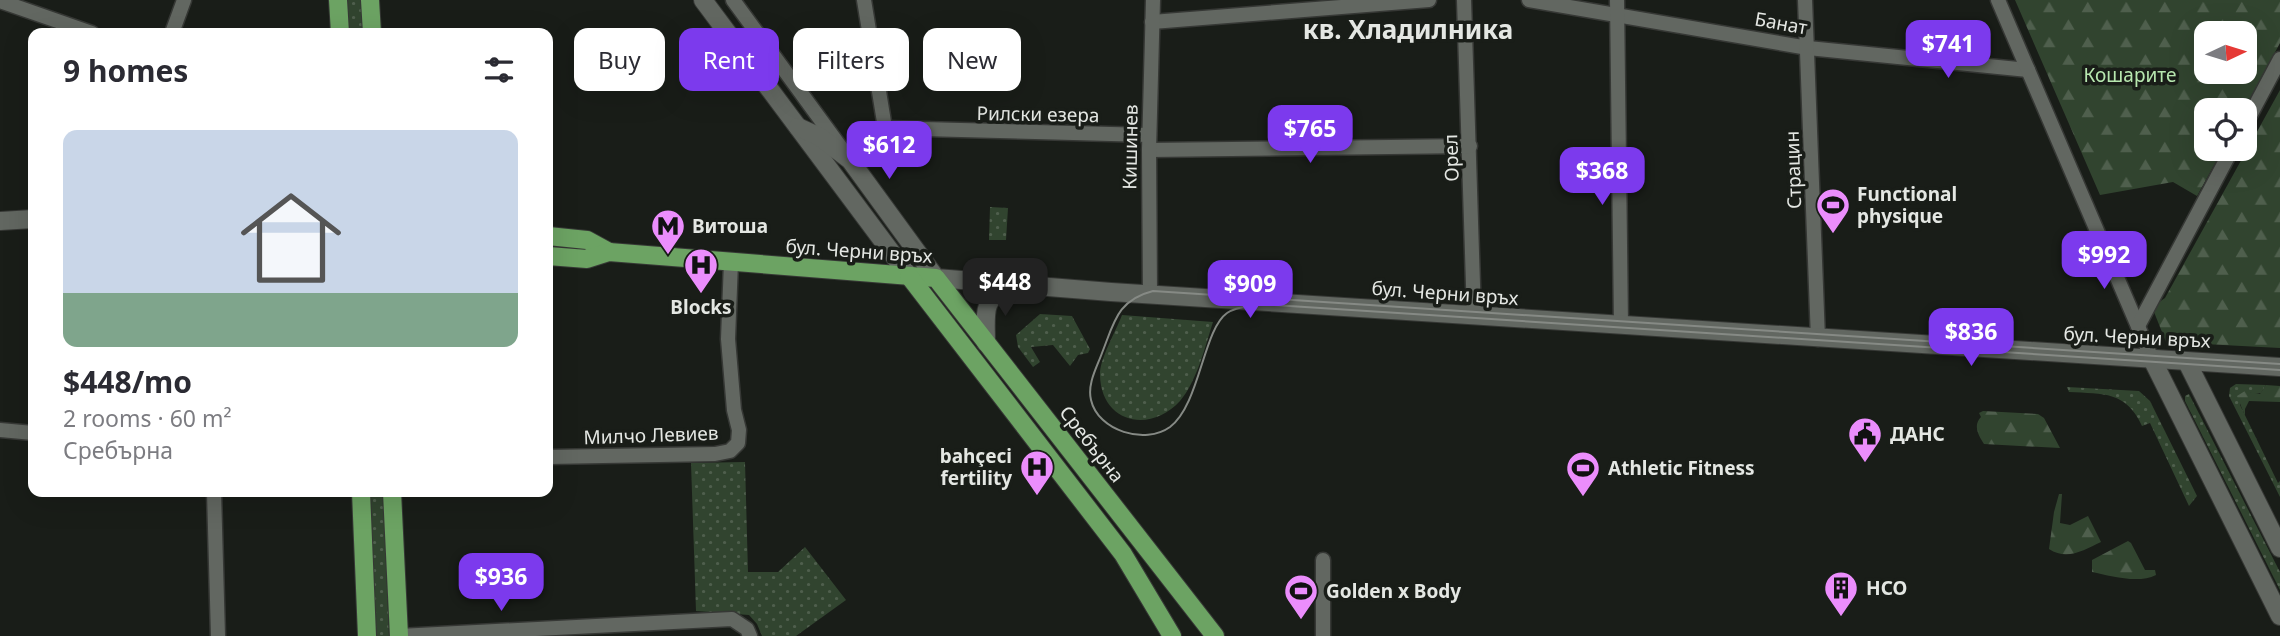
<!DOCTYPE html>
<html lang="en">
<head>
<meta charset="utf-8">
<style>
  body { margin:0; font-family:"Noto Sans",sans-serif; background:#f2f2f3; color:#2b2b33; height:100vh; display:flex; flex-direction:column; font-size:26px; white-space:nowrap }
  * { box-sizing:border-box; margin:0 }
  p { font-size:23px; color:#7c7c81 }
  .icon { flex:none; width:38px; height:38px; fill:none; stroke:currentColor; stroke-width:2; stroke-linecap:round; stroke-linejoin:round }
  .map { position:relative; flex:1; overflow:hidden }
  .sheet { position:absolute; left:28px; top:28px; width:525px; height:469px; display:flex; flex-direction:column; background:#fff; border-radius:14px; box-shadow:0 7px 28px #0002 }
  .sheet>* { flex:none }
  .banner { position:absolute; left:574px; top:28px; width:665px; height:63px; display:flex; gap:14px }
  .needle { width:46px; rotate:86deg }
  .tools { position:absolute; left:2194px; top:21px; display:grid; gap:14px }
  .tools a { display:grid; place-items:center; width:63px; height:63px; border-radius:14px; background:#fff; box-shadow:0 7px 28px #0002; font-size:35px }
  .price { position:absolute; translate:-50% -60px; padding:0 16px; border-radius:14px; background:#7c3aed; color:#fff; font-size:23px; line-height:46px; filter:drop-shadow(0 2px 4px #0008) }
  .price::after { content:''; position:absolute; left:50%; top:42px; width:21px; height:16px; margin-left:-10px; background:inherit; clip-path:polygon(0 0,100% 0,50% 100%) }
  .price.on { background:#222; color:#fff }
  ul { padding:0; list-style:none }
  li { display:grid; align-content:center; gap:14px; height:371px; padding:0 35px }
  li+li { border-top:2px solid #e1e1e2 }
  li span { display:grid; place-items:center; height:217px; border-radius:14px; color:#555 }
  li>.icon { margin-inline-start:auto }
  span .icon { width:126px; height:126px; fill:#fffc; stroke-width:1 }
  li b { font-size:30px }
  h2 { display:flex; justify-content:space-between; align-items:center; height:84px; padding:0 35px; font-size:30px }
  .chip { padding:0 24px; border-radius:14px; background:#fff; box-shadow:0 7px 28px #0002; font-size:24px; line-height:63px }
  .chip.on { background:#7c3aed; color:#fff }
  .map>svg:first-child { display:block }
  .grass { fill:url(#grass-dots) }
  .forest { fill:url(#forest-firs); fill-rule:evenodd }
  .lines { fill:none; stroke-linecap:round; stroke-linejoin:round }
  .street-casing { stroke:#363835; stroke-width:17 }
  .secondary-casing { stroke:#363835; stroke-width:20 }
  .primary-casing { stroke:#363835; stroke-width:20 }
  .street { stroke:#626761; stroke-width:14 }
  .secondary { stroke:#626761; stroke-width:18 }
  .primary { stroke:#6ca363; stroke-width:18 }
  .tram { stroke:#868a85; stroke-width:2 }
  .labels { text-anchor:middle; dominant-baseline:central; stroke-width:7; stroke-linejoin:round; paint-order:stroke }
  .street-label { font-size:19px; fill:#e4e7e3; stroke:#191d18 }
  .park-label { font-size:19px; fill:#b7e7af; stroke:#191d18 }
  .poi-label { font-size:19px; font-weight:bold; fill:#e4e7e3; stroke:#191d18; text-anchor:start }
  .district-label { font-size:26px; font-weight:bold; fill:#e4e7e3; stroke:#191d18 }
</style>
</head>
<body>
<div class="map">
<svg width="2280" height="636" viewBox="0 0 2280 636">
  <defs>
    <pattern id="grass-dots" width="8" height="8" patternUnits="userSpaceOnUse" patternTransform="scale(1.75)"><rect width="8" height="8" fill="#31442f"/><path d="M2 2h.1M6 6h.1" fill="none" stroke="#4f5f4d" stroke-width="1.8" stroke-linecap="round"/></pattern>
    <pattern id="forest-firs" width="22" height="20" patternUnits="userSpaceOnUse" patternTransform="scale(1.75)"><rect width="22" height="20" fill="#31442f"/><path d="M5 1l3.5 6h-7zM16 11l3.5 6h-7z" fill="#4f5f4d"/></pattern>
  </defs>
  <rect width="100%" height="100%" fill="#191d18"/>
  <g class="grass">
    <path d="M347,0H361L363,33H348Z"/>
    <path d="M990,207L1008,208L1006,240H989Z"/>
    <path d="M1040,314L1072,316L1090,349L1088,353L1078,355L1070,366L1053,345L1031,347L1040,362L1033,367L1018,347L1016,335Z"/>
    <path d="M1122,315L1213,322C1205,347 1197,381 1180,401C1150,434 1101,423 1100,375C1099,360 1116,331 1122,315Z"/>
    <path d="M2236,384L2266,385L2261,393L2253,394L2250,392L2240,403V405L2278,483L2280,481V497L2229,396L2230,388Z"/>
    <path d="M2067,387L2139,391L2150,401L2197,496L2189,506L2150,423L2142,426C2126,391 2104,394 2069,392Z"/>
    <path d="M2189,394L2280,572V590L2185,401V396Z"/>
    <path d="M745,462L748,572H778L805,547L846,600L796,636H762L757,624L749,615L696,611L691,463Z"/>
    <path d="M368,492H383L389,636H374Z"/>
  </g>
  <g class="forest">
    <path d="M2015,0H2280V43L2244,110H2207V149H2223L2197,196L2173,182L2100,195ZM2245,33V72H2207V33Z"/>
    <path d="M2280,90V348L2166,342L2152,307L2165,298Z"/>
    <path d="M2266,385L2280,386V402L2249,401L2245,409V416L2237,396L2245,391L2260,394Z"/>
    <path d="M1983,411L2038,414L2044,418L2060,448L1984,444C1978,435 1973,425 1981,417L1979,413Z"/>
    <path d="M2059,494H2062L2060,523L2070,525L2088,516L2101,542C2084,550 2067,561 2049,549L2054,512Z"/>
    <path d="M2128,541L2131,543L2145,570H2155L2156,575C2138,584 2111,576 2092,572V560Z"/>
  </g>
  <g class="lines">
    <g class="street-casing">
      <g id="street">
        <path d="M733,0L850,160L885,128"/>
        <path d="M864,0L885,128"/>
        <path d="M1464,0L1474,316"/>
        <path d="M1529,0L1808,48L2028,70"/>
        <path d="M1617,0L1621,325"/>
        <path d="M1805,0L1818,339"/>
        <path d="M1998,0L2152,359"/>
        <path d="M0,1L92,33"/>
        <path d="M1152,22L1429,0"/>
        <path d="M172,33L184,0"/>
        <path d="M2245,125L2280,59"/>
        <path d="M885,128L1149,135"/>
        <path d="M1149,150L1470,146"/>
        <path d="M1150,294L1149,150L1153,0"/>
        <path d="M2138,326L2232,149"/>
        <path d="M0,430L33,433"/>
        <path d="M548,457L715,454L730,451L738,443L739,430L734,410L728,339L731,262"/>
        <path d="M214,492L218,636"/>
        <path d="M399,636L732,619L747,629L750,636"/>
        <path d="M1323,636V560"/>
      </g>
    </g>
    <g class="secondary-casing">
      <g id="secondary">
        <path d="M703,0L909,276"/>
        <path d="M798,127L820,137L850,160L936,278L1111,292L2280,367"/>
        <path d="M0,221L33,219"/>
        <path d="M986,343C986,312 981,301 1009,284"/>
        <path d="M2152,359L2280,616"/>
        <path d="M2187,362L2280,548"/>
      </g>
    </g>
    <g class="primary-casing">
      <g id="primary">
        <path d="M338,0L340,33"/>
        <path d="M370,0L372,33"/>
        <path d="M548,236L587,240L609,252"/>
        <path d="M548,256L587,259L609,252L936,278L1215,636"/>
        <path d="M909,276L1123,554L1172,636"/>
        <path d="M361,492L367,636"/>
        <path d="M392,492L399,636"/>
      </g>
    </g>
    <use href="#street" class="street"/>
    <use href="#secondary" class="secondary"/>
    <use href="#primary" class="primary"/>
    <path class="tram" d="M2280,364L1153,291C1117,300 1114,323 1102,353C1097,367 1087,384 1091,400C1098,431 1145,445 1170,427C1200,404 1203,330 1227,313C1235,307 1248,306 1258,304L2280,370"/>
  </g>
  <defs>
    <g id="stadium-pin" transform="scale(1.75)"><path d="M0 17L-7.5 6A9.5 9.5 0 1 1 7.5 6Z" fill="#eb8dfc" stroke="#191d18"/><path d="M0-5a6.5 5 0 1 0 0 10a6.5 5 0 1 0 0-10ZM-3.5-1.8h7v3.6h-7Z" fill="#111"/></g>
    <g id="metro-pin" transform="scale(1.75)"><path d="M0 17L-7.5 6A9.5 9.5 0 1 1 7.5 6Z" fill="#eb8dfc" stroke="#191d18"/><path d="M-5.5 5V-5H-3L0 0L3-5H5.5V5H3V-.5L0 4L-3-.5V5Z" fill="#111"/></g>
    <g id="hospital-pin" transform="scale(1.75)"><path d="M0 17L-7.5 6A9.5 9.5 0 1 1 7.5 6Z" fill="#eb8dfc" stroke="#191d18"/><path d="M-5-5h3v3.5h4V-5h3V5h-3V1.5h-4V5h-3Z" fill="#111"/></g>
    <g id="civic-pin" transform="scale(1.75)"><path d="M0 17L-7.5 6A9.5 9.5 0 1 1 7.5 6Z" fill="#eb8dfc" stroke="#191d18"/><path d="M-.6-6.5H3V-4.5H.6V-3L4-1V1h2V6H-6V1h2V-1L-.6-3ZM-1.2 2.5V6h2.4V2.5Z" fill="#111"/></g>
    <g id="building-pin" transform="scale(1.75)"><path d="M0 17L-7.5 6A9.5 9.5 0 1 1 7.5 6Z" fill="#eb8dfc" stroke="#191d18"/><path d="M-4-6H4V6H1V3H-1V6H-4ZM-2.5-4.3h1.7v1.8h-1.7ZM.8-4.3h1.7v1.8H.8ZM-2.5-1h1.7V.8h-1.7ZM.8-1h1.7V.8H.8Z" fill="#111"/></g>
  </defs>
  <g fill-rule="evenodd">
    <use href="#stadium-pin" x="1833" y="205"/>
    <use href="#metro-pin" x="668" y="226"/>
    <use href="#hospital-pin" x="701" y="265"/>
    <use href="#civic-pin" x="1865" y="434"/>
    <use href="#hospital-pin" x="1037" y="467"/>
    <use href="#stadium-pin" x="1583" y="468"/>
    <use href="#building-pin" x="1841" y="588"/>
    <use href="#stadium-pin" x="1301" y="591"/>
  </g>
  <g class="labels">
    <g class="street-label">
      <text transform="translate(1781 23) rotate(10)">Банат</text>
      <text transform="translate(1038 114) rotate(1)">Рилски езера</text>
      <text transform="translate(1130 147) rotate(-89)">Кишинев</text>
      <text transform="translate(1451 158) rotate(-92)">Орел</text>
      <text transform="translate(1793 170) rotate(-92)">Страцин</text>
      <text transform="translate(859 251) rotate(4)">бул. Черни връх</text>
      <text transform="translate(1445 293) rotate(4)">бул. Черни връх</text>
      <text transform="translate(2137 337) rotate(3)">бул. Черни връх</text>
      <text transform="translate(651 435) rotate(-2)">Милчо Левиев</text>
      <text transform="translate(1092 444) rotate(52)">Сребърна</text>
    </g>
    <g class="park-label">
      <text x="2130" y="75">Кошарите</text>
    </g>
    <g class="poi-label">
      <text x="1857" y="194">Functional<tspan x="1857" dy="22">physique</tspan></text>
      <text x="692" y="226">Витоша</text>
      <text x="701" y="307" text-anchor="middle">Blocks</text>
      <text x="1890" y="434">ДАНС</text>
      <text x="1012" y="456" text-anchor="end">bahçeci<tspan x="1012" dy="22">fertility</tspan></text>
      <text x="1608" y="468">Athletic Fitness</text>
      <text x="1866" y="588">НСО</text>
      <text x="1326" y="591">Golden x Body</text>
    </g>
    <g class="district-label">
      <text x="1408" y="29">кв. Хладилника</text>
    </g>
  </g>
</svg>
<div class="tools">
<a><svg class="needle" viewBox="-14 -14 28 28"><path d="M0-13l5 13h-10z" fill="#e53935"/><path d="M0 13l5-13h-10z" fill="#7c7c81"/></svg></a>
<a><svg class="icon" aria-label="locate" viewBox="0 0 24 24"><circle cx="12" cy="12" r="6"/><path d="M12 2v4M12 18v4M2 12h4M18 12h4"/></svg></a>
</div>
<b class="price" style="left:1948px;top:80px">$741</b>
<b class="price" style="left:1310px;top:165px">$765</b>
<b class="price" style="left:889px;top:181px">$612</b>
<b class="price" style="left:1602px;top:207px">$368</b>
<b class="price" style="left:2104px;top:291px">$992</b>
<b class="price on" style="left:1005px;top:318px">$448</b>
<b class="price" style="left:1250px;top:320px">$909</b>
<b class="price" style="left:1971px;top:368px">$836</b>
<b class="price" style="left:501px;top:613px">$936</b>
<div class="banner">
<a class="chip">Buy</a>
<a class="chip on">Rent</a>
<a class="chip">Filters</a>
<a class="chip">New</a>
</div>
<section class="sheet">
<h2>9 homes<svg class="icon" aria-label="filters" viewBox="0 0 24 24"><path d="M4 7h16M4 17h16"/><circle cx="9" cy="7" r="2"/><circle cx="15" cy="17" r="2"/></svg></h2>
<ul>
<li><span style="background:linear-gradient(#c9d6e8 75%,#7fa58c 0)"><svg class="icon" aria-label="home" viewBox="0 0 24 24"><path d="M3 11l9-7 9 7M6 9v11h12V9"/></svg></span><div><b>$448/mo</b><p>2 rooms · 60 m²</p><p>Сребърна</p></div></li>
</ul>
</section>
</div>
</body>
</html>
